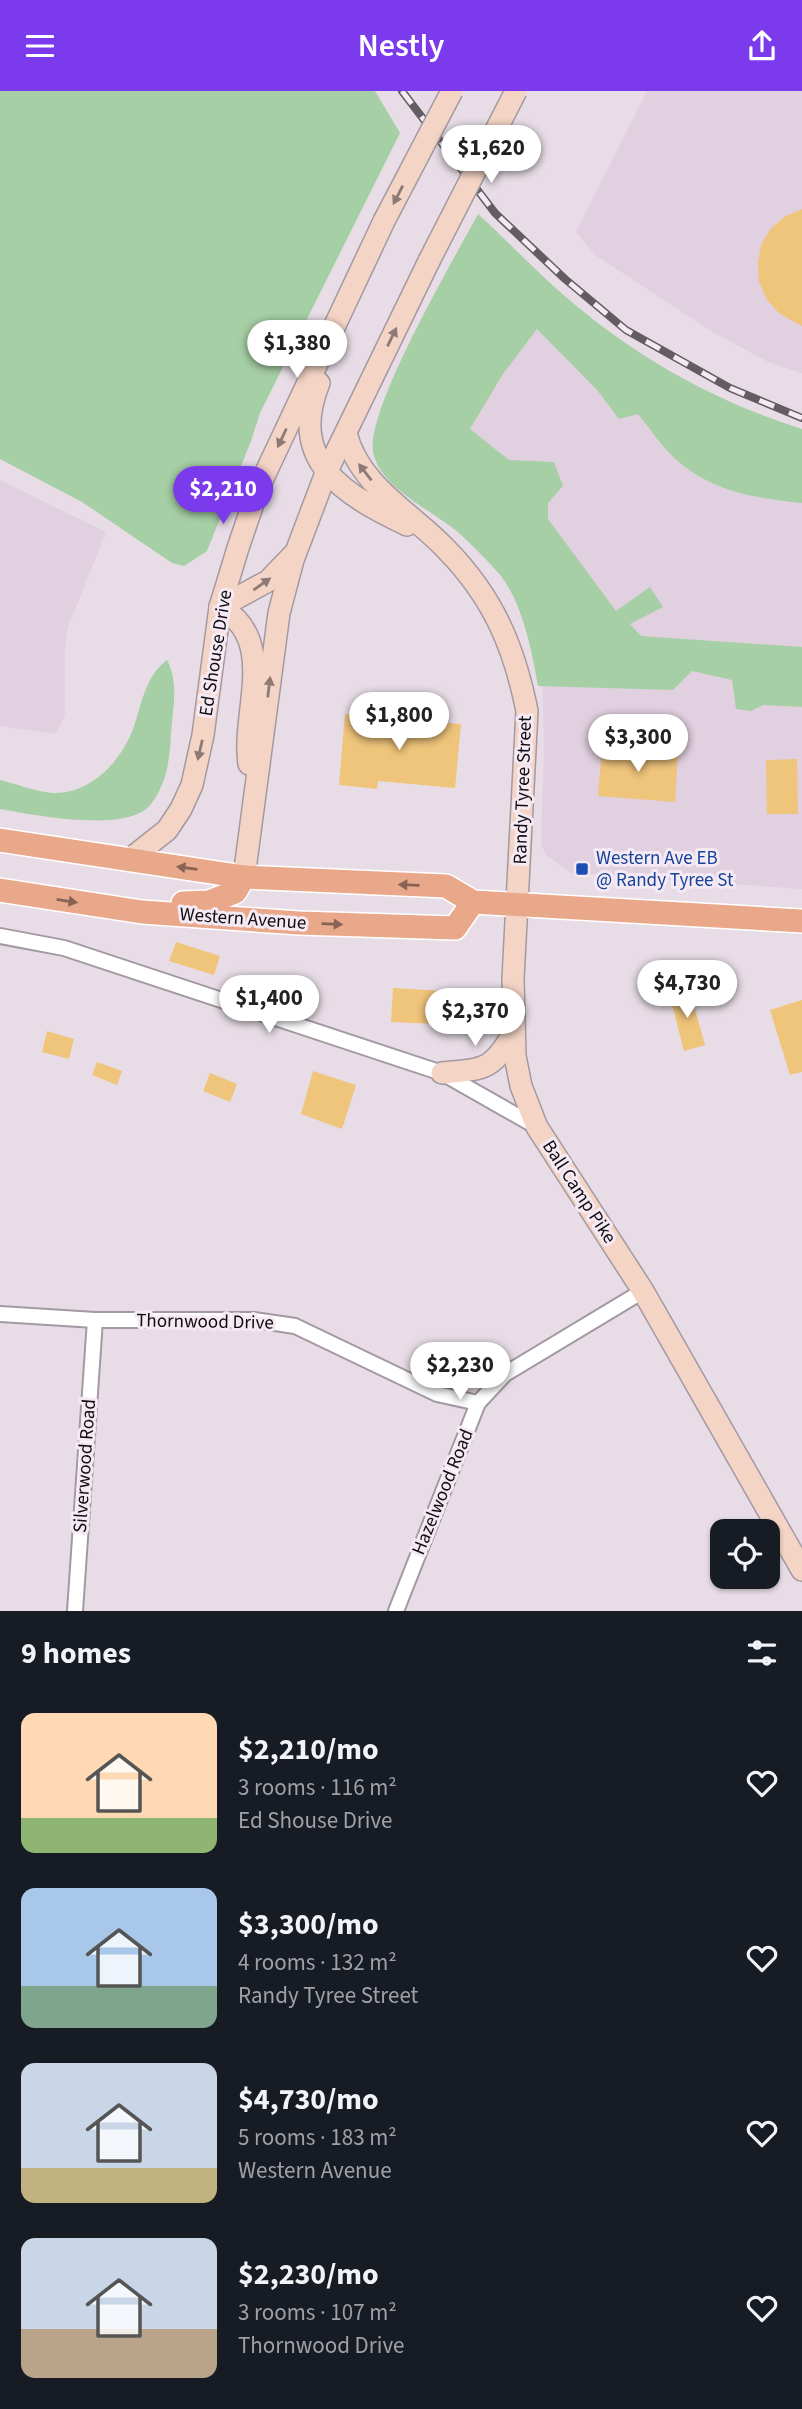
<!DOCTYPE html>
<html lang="en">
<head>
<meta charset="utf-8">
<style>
  body { margin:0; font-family:"Source Sans 3",sans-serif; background:#20242c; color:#f1f3f6; height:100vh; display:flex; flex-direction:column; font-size:26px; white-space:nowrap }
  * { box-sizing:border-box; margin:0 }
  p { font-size:23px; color:#9ea1a6 }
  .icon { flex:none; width:38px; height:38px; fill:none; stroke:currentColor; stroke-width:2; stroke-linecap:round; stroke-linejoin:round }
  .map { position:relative; height:1520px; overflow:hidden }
  .panel { display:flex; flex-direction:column; background:#171b24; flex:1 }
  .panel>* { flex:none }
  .buttons { position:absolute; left:710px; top:1428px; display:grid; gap:14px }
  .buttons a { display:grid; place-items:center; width:70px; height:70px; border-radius:14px; background:#171b24; box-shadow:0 2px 5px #0004; font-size:35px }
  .price { position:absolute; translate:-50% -60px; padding:0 16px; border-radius:24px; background:#fff; color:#222; font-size:23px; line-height:46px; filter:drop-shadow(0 2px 4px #0008) }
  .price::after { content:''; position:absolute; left:50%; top:42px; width:21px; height:16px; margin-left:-10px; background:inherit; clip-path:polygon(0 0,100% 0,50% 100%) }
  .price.current { background:#7c3aed; color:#fff }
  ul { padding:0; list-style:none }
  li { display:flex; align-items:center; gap:21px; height:175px; padding:0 21px }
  li span { display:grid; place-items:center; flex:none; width:196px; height:140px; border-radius:14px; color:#555 }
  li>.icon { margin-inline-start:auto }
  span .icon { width:84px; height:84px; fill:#fffc; stroke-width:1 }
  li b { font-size:30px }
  h2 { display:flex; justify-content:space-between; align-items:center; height:84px; padding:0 21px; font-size:30px }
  header { display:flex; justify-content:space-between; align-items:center; height:91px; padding:0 21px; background:#7c3aed; color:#fff; font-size:32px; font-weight:600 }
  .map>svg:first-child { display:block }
  .built { fill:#e1d0df }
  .green { fill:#a6cfa5 }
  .building { fill:#efc47b }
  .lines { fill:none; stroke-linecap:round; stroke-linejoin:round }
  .street-casing { stroke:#a399a2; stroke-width:18 }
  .secondary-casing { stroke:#a399a2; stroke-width:24 }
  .primary-casing { stroke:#fff; stroke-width:26 }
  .street { stroke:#fff; stroke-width:14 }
  .secondary { stroke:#f4d4c5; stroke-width:21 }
  .primary { stroke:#eaa88b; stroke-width:23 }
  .rail-casing { stroke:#635d63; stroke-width:8 }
  .rail { stroke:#f5eaf4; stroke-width:5; stroke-dasharray:16; stroke-linecap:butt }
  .secondary-bridge-casing { stroke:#a399a2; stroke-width:24; stroke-linecap:butt }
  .secondary-bridge { stroke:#f4d4c5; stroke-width:21 }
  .oneway { fill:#8d7a74 }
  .oneway2 { fill:#886254 }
  .transit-dot { fill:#1a4fb4; stroke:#f5eaf4; stroke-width:2.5 }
  .labels { text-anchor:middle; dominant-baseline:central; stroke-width:6; stroke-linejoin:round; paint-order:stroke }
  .street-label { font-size:19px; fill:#100c10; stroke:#f5eaf4 }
  .transit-label { font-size:19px; fill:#164399; stroke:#f5eaf4; text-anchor:start }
</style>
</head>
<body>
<header><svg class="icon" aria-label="menu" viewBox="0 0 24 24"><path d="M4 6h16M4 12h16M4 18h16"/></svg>Nestly<svg class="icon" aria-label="share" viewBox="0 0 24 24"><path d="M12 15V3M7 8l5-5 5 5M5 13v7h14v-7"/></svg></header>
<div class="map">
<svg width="802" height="1520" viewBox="0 0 802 1520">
  <rect width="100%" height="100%" fill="#e8dde6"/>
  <g class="built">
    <path d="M647,0H802V282L768,271L711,240L595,164L576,141Z"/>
    <path d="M573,217L680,295L802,352V798L571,782L546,764L541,753L544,659L542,571L509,483L383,330Z"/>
    <path d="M0,389L106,441L68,536L65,556V624L56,643L0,635Z"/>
  </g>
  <g class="green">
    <path d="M0,0H375L400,42L260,322L251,350L207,460L184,475L172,472L82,411L0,368Z"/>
    <path d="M478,123C512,154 544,189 579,217C646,272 720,312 802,338V412C757,407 717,402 680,372C664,359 651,339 638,323L619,328L597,299L537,238L503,283L470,338L509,369L554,371L563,395L548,412V428L616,520L650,496L663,516L630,533L641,545L802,556V616L763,614L751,620L736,618L732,589L692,580L673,599L538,595C532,561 523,514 501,485C489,471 474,456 460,443C436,421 378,397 373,360C367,316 454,168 478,123Z"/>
    <path d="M167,569C179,592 173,616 171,642C170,666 167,693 151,713C129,743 33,724 0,718V689C17,693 36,701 53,702C94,703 126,665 136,629C143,606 148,583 167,569Z"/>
  </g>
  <g class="building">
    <path d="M802,118V235L780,223L767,209L759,191L758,172L761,154L771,137L786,125Z"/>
    <path d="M345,623L461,633L455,697L378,690L377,698L339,694Z"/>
    <path d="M602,655L678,660L675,711L598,705Z"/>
    <path d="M797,668L798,723H767L766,669Z"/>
    <path d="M176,851L220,865L214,884L169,870Z"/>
    <path d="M393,897L462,901L460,934L391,931Z"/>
    <path d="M689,897L705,954L684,960L669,902Z"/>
    <path d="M802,909V981L790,984L770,919Z"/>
    <path d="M47,940L74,948L69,968L42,961Z"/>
    <path d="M97,971L122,980L117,994L92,984Z"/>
    <path d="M313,980L356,994L342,1038L301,1023Z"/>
    <path d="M210,982L237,993L230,1011L203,1000Z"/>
  </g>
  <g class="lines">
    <g class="street-casing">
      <g id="street">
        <path d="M0,845L64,857L442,982L537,1036"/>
        <path d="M0,1223L95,1229H254L295,1235L437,1303L478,1312"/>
        <path d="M75,1520L95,1229"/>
        <path d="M396,1520L478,1312L505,1283L643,1200"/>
      </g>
    </g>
    <g class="secondary-casing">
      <g id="secondary">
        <path d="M319,292C287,371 345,404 407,434"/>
        <path d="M346,342C359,395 411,421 446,458C493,506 514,555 527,620L513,888L515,965L521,995L537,1036L643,1200L802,1479"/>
        <path d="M220,516C279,549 241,621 249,673"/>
        <path d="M220,516L268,490L294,463"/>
        <path d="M129,769L167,739L181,718L192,694L203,644L220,516L238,457L258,398L384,130"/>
        <path d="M244,786L279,522L293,469L326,382L429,170"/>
        <path d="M442,982C484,978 492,980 514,941"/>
      </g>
    </g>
    <g class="primary-casing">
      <g id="primary">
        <path d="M0,749L244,786L446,795L473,811L802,830"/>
        <path d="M0,799L142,821L299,832L455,837L473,811"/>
        <path d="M183,812L209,811L235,801L244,786"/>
      </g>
    </g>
    <use href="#street" class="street"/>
    <use href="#secondary" class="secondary"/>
    <use href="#primary" class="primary"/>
    <g class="rail-casing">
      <path id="rail" d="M402,0L495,122L565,188L626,239L730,297L802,327"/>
    </g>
    <use href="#rail" class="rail"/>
    <g class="secondary-bridge-casing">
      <g id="secondary-bridge">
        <path d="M384,130L452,0"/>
        <path d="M429,170L516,0"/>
      </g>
    </g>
    <use href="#secondary-bridge" class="secondary-bridge"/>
  </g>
  <defs><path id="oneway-solid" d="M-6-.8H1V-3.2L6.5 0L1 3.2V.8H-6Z" transform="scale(1.75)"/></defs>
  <g class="oneway">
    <use href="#oneway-solid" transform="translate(398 104) rotate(117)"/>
    <use href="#oneway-solid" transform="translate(392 246) rotate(-64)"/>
    <use href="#oneway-solid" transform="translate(282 347) rotate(115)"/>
    <use href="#oneway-solid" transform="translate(365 381) rotate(-128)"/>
    <use href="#oneway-solid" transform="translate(262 493) rotate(-35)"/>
    <use href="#oneway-solid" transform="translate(269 596) rotate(-83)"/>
    <use href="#oneway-solid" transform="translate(200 659) rotate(103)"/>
  </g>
  <g class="oneway2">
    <use href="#oneway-solid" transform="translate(187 777) rotate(-172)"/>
    <use href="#oneway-solid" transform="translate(409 794) rotate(-178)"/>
    <use href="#oneway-solid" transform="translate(67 810) rotate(9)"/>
    <use href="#oneway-solid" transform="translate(332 833) rotate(2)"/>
  </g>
  <rect class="transit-dot" x="575" y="771" width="14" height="14" rx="3.5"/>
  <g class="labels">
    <g class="street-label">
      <text transform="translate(216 562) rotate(-81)">Ed Shouse Drive</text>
      <text transform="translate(523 699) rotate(-88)">Randy Tyree Street</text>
      <text transform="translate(243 828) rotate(4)">Western Avenue</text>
      <text transform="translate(579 1101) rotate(57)">Ball Camp Pike</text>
      <text transform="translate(205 1231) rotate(1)">Thornwood Drive</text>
      <text transform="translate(85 1375) rotate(-86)">Silverwood Road</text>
      <text transform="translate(443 1401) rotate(-68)">Hazelwood Road</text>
    </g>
    <g class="transit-label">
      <text x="596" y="767">Western Ave EB<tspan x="596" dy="22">@ Randy Tyree St</tspan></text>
    </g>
  </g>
</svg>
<div class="buttons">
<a><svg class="icon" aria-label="locate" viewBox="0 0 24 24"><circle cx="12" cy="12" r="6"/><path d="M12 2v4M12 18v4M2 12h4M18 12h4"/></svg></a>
</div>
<b class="price" style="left:491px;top:94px">$1,620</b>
<b class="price" style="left:297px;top:289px">$1,380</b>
<b class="price current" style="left:223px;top:435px">$2,210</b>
<b class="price" style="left:399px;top:661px">$1,800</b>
<b class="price" style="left:638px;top:683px">$3,300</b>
<b class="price" style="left:687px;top:929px">$4,730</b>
<b class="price" style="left:269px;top:944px">$1,400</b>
<b class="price" style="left:475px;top:957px">$2,370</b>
<b class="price" style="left:460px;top:1311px">$2,230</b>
</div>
<section class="panel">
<h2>9 homes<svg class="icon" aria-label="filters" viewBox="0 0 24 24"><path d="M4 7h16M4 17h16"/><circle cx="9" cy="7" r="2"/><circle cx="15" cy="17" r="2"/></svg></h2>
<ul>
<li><span style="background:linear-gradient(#ffd9b3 75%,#8fb573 0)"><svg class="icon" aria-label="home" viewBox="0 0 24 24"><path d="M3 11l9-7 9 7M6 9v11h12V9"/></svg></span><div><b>$2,210/mo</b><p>3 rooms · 116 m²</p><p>Ed Shouse Drive</p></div><svg class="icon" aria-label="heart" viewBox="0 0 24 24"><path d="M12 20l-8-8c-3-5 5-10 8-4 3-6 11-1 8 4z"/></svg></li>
<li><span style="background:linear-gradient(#a9c7e8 70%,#7fa58c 0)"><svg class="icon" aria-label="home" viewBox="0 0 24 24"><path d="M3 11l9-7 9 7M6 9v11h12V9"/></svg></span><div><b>$3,300/mo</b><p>4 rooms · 132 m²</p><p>Randy Tyree Street</p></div><svg class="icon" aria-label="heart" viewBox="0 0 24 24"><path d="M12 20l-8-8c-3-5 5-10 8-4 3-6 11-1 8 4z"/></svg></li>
<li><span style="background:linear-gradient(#c9d6e8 75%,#c2b280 0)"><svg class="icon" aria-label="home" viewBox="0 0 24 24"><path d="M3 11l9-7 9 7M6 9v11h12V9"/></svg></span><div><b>$4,730/mo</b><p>5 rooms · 183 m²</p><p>Western Avenue</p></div><svg class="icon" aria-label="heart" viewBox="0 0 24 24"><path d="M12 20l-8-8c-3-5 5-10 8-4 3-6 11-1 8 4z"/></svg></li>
<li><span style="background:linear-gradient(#c9d6e8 65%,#b9a48a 0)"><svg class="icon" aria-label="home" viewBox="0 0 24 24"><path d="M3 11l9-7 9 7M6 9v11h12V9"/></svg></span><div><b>$2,230/mo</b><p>3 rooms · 107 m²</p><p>Thornwood Drive</p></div><svg class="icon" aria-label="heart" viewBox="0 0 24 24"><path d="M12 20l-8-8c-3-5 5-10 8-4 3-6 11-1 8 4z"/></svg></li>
</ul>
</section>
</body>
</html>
